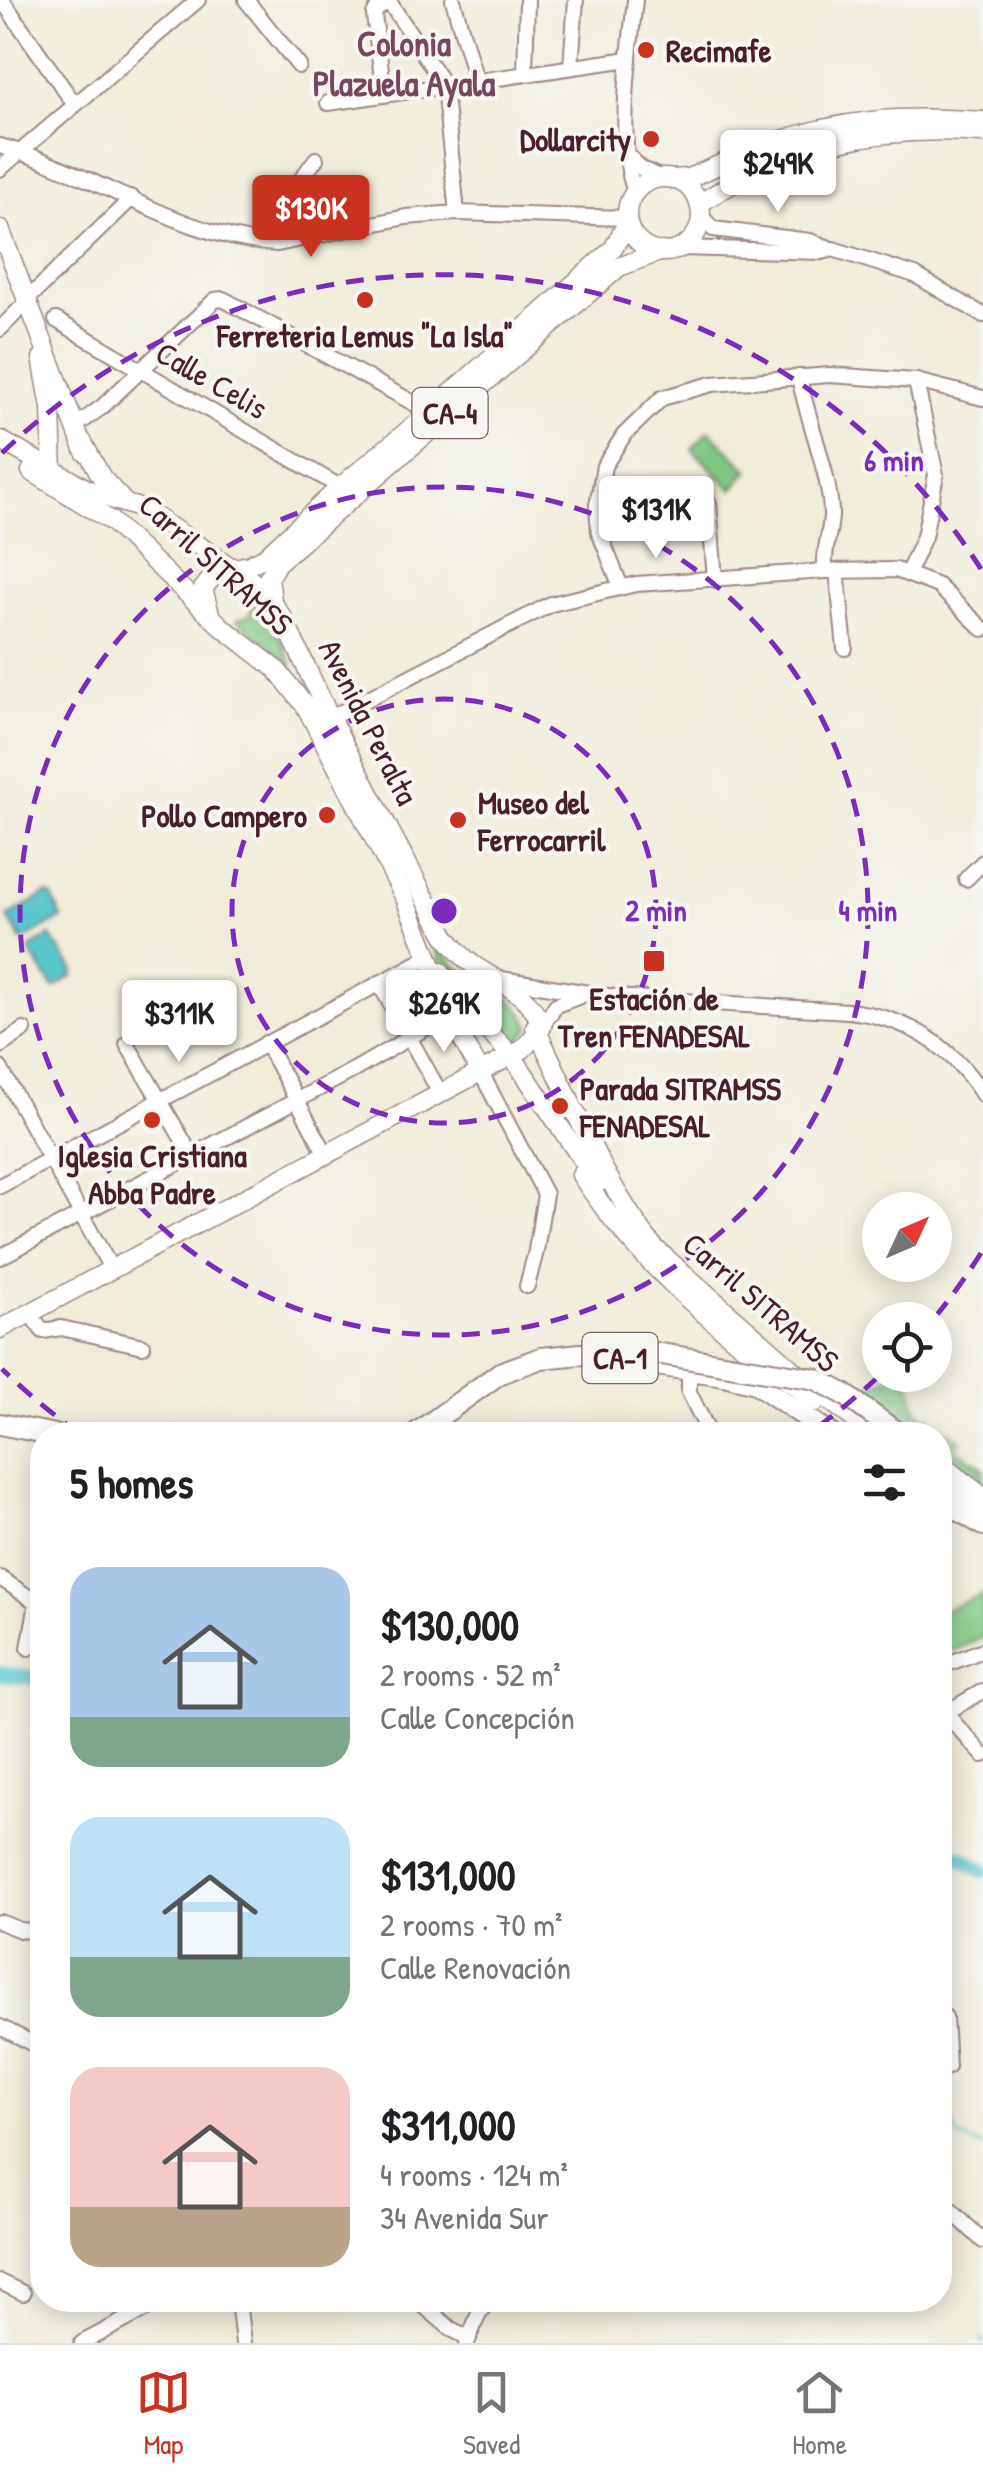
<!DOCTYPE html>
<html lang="en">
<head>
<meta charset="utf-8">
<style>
  body { margin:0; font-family:"Patrick Hand",sans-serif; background:#f2f2f2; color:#202124; height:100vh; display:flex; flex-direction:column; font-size:38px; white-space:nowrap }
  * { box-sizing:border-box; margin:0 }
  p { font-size:32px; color:#757577 }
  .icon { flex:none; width:55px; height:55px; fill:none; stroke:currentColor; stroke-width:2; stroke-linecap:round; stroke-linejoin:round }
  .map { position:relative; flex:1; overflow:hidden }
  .details { position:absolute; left:30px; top:1422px; width:922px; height:890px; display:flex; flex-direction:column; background:#fff; border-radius:40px; box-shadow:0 5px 25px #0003 }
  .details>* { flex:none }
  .needle { width:65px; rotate:46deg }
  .tools { position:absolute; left:862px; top:1192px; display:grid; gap:20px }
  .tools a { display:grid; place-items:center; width:90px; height:90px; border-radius:50%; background:#fff; box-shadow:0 5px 25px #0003; font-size:50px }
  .price { position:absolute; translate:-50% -85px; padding:0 22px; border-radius:10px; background:#fff; color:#222; font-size:32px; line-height:65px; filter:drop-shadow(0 2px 5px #0008) }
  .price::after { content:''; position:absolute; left:50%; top:60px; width:30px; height:22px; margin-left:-15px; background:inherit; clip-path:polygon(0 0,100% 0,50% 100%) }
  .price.active { background:#c8321e; color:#fff }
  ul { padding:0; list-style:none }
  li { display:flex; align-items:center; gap:30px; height:250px; padding:0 40px }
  li span { display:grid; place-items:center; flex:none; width:280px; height:200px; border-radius:30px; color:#555 }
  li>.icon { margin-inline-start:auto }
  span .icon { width:120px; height:120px; fill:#fffc; stroke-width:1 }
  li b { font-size:42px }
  h2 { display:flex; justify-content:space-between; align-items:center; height:120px; padding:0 40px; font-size:42px }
  .menu { display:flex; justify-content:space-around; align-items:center; height:140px; border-top:2px solid #e0e0e0; background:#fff; font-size:28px; color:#757577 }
  .menu a { display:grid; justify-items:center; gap:5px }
  .menu .active { color:#c8321e }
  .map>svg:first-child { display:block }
  .grass { fill:url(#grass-dots); stroke:#647458; stroke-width:2.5 }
  .green { fill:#7fc884; stroke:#647458; stroke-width:2.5 }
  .water { fill:#5ac7ce; stroke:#52737c; stroke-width:2.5 }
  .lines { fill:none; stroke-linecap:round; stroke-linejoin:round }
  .stream { stroke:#5ac7ce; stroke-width:2.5 }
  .river { stroke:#5ac7ce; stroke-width:15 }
  .minor-casing { stroke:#9d8682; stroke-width:18 }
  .major-casing { stroke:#9d8682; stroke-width:21 }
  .highway-casing { stroke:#9d8682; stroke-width:24 }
  .minor { stroke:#fff; stroke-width:14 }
  .major { stroke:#fff; stroke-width:18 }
  .highway { stroke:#fff; stroke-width:20 }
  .highway-bridge-casing { stroke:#9d8682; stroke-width:24; stroke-linecap:butt }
  .highway-bridge { stroke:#fff; stroke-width:20 }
  .ring { fill:none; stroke:#7b2cbf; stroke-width:5; stroke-dasharray:18 12 }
  .poi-dot { fill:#c8321e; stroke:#f6f6f2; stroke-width:4 }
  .labels { text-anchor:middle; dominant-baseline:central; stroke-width:8; stroke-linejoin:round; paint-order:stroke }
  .shield { fill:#f6f6f2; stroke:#7e6067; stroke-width:2.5 }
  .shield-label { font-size:30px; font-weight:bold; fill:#4a1f2b }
  .poi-label { font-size:32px; font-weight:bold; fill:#4a1f2b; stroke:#f6f6f2; text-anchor:start }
  .street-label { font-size:32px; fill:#4a1f2b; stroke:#f6f6f2 }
  .neighbourhood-label { font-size:35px; font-weight:bold; fill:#78465d; stroke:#f6f6f2 }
  .centre { fill:#7b2cbf; stroke:#f6f6f2; stroke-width:5 }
  .ring-label { font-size:30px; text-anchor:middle; font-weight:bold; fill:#7b2cbf; stroke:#f6f6f2; stroke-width:8; stroke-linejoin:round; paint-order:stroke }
</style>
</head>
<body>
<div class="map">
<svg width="983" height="2343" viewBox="0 0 983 2343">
  <defs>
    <pattern id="grass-dots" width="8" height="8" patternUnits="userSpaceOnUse" patternTransform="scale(2.5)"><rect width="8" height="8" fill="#7fc884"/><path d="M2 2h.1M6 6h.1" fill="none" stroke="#6fab72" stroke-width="1.8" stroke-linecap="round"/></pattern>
  </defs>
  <rect width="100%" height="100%" fill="#f6f6f2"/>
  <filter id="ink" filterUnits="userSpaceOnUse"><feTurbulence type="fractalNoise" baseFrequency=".01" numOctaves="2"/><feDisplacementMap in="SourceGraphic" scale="20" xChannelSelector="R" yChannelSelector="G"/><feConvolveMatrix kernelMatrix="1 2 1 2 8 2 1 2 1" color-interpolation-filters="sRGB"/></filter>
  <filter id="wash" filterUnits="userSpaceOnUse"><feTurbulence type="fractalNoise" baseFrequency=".0048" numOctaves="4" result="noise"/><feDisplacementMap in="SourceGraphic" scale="40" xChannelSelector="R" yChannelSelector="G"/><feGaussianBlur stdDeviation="2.25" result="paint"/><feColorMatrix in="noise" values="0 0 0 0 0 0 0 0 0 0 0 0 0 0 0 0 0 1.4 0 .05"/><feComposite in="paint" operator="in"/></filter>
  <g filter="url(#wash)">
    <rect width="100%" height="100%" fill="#f0ecd9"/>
    <g class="grass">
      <path d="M253,598L272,619L293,667L237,620L250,615Z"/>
      <path d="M895,1375H908L917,1410L960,1440L955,1449L983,1467V1488L940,1457V1435H909L866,1404L862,1388Z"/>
    </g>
    <g class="green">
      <path d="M709,431L749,470L732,489L692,449Z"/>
      <path d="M428,928C436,941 444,956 457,967C483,988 519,993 530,1028L514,1048L444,972Z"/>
      <path d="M983,1594V1638L940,1656V1612Z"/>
    </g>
    <g class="water">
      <path d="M46,894L51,895L62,918L22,940L8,917Z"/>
      <path d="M50,936L74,970L73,975L54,988L30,952L31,948Z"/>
    </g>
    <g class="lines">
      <g class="stream">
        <path d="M940,2098L958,2137L983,2147"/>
        <path d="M982,2343L983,2340"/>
      </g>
      <g class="river">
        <path d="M0,1674L42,1679"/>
        <path d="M940,1851L962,1858L983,1871"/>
      </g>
    </g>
  </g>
  <g filter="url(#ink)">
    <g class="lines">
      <g class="minor-casing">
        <g id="minor">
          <path d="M2,0L75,105"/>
          <path d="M246,0L299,66"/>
          <path d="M388,0L444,85L457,213"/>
          <path d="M453,0L476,80"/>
          <path d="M635,0C630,48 616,149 635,191"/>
          <path d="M571,66L576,0"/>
          <path d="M525,74L527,0"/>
          <path d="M384,94L374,15L377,9L390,0"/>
          <path d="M328,103L629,59"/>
          <path d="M0,146C92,171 182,239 277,244L406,217L457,213L627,218"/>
          <path d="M627,155L642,169L661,178"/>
          <path d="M0,169L198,0"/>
          <path d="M700,215L713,229L810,241L827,247"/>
          <path d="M286,242V200L316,159"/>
          <path d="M680,248L822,252L833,249L915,275L983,315"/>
          <path d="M34,293L132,198"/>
          <path d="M56,320L340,487"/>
          <path d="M0,329L22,307"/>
          <path d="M799,377C806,415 832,480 831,516C830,535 823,551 825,571"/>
          <path d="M84,420L102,407L215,300L223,299L430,412"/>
          <path d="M709,503L715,580"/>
          <path d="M837,571L845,648"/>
          <path d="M908,572L924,537L936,475L916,381"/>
          <path d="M621,587L599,532L597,505L604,466L624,435L662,398L712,384L830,375L916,381L983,398"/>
          <path d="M330,718L551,604L636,584L825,571L896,570L938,586L983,629"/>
          <path d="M966,879L983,862"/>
          <path d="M501,979L614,997L848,1011C907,1017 952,1046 983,1095"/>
          <path d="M379,983L440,1093"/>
          <path d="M542,1027L556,1005L583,995"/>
          <path d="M266,1043L326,1154"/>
          <path d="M127,1044L192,1156"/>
          <path d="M0,1046L24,1030"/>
          <path d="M0,1068L112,1270"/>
          <path d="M480,1071L545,1194L536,1251L527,1286"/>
          <path d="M0,1186L429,957"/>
          <path d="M0,1257L354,1070L431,1025L445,1009"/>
          <path d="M30,1314L43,1331L61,1328L143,1346"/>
          <path d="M689,1370V1392L710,1435"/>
          <path d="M0,1578L42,1606"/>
          <path d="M29,1648L37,1603"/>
          <path d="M940,1667L983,1650"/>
          <path d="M940,1698L955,1724L983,1755"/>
          <path d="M940,1716L983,1691"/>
          <path d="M0,1922L20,1930L42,1932"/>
          <path d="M945,2017L948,2067"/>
          <path d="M0,2027L42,2048"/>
          <path d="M940,2200L983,2241"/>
          <path d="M0,2282L23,2293"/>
          <path d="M238,2300L243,2343"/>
          <path d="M417,2300L451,2329L469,2338"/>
          <path d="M82,2343L163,2300"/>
          <path d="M467,2343L479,2313L492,2300"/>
        </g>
      </g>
      <g class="major-casing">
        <g id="major">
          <circle cx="664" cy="215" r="37"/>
          <path d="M672,179L688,178C714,168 740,154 767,145C843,118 904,115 983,121"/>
          <path d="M699,204C790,144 875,125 983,133"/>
          <path d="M0,229L85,452"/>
          <path d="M42,358L51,408L53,476"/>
          <path d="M0,440L98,495L145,510L261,587L283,618L330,718L445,935C453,946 461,956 472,964C499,983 531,993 542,1027L523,1049L505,1059L0,1329"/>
          <path d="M82,441L102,478L124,502"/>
          <path d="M31,471L111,521L222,627L276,669L306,707L405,898L438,981L445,1009L480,1071"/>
          <path d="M272,600L269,577L277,563L619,267L662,251"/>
          <path d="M210,614L203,589L217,571L249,565L265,557L340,487L430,412L613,249L627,223"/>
          <path d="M441,972L454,995L512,1056L598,1183"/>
          <path d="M535,1027C574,1105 601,1180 656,1250"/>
          <path d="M581,1175C641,1268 728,1337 816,1402"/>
          <path d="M650,1244L821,1394L875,1435"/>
          <path d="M940,1482L983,1513"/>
        </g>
      </g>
      <g class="highway-casing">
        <g id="highway">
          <path d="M0,1424L55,1435"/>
          <path d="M414,1435L500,1373L541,1358L581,1354L724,1375L756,1383L832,1435"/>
          <path d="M940,1465L983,1498"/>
          <path d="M940,1499L983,1525"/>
        </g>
      </g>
      <use href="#minor" class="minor"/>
      <use href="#major" class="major"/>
      <use href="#highway" class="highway"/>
      <g class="highway-bridge-casing">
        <path id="highway-bridge" d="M611,1346L816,1379L844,1394L900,1435"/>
      </g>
      <use href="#highway-bridge" class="highway-bridge"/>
    </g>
  </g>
  <g class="ring">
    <circle cx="444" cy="911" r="212"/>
    <circle cx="444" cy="911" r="424"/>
    <path d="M981 1253A637 637 0 0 1 936 1316M878 1377A637 637 0 0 1 809 1433M79 1433A637 637 0 0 1 2 1369M2 453A637 637 0 0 1 981 569"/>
  </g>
  <g class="poi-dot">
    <circle cx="646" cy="50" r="10"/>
    <circle cx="651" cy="139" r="10"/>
    <circle cx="365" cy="300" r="10"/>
    <circle cx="327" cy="815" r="10"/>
    <circle cx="458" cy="820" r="10"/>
    <rect x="642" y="949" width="24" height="24" rx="5"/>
    <circle cx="560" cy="1106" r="10"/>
    <circle cx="152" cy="1120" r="10"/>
  </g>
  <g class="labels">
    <g class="shield">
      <rect x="412.5" y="388" width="75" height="50" rx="8"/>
      <rect x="582.5" y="1333" width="75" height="50" rx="8"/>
    </g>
    <g class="shield-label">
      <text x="450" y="413">CA-4</text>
      <text x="620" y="1358">CA-1</text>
    </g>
    <g class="poi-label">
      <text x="666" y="50">Recimafe</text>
      <text x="631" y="139" text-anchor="end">Dollarcity</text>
      <text x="365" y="335" text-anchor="middle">Ferreteria Lemus "La Isla"</text>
      <text x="478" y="802">Museo del<tspan x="478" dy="37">Ferrocarril</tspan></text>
      <text x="307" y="815" text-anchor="end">Pollo Campero</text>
      <text x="654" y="998" text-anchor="middle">Estación de<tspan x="654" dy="37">Tren FENADESAL</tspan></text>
      <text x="580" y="1088">Parada SITRAMSS<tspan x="580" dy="37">FENADESAL</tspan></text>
      <text x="152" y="1155" text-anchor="middle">Iglesia Cristiana<tspan x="152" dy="37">Abba Padre</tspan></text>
    </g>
    <g class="street-label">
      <text transform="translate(212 380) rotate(30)">Calle Celis</text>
      <text transform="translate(216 564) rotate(42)">Carril SITRAMSS</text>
      <text transform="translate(369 722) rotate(63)">Avenida Peralta</text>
      <text transform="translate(761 1302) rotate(41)">Carril SITRAMSS</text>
    </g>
    <g class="neighbourhood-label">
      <text x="404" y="43">Colonia<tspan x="404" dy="40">Plazuela Ayala</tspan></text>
    </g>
  </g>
  <circle cx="444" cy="911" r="15" class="centre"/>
  <g class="ring-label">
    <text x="894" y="471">6 min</text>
    <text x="656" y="921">2 min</text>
    <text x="868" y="921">4 min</text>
  </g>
</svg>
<div class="tools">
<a><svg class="needle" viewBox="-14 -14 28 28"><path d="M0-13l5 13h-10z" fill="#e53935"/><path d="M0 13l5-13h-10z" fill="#757577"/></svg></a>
<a><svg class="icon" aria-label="locate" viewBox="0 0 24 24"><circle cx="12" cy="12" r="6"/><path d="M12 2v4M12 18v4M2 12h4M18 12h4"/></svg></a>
</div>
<b class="price" style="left:778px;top:215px">$249K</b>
<b class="price active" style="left:311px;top:260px">$130K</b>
<b class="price" style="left:656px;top:561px">$131K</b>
<b class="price" style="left:444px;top:1055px">$269K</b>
<b class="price" style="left:179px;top:1065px">$311K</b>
<section class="details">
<h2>5 homes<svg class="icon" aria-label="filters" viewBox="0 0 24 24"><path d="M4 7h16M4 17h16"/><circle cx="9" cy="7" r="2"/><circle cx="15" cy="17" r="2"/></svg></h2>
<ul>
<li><span style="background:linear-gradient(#a9c7e8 75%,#7fa58c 0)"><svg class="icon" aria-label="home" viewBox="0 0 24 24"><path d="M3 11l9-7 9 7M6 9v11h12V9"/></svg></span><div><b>$130,000</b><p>2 rooms · 52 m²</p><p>Calle Concepción</p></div></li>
<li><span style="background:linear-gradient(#bfe0f5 70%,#7fa58c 0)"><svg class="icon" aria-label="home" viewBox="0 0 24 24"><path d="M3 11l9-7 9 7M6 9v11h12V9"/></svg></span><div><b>$131,000</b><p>2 rooms · 70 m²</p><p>Calle Renovación</p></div></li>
<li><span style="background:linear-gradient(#f6c9c9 70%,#b9a48a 0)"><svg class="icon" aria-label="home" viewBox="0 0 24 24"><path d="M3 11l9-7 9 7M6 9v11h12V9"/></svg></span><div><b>$311,000</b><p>4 rooms · 124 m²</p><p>34 Avenida Sur</p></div></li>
</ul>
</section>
</div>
<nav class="menu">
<a class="active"><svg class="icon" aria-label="map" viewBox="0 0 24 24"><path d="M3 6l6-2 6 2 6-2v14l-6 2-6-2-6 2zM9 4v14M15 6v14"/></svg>Map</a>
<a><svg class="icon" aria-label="saved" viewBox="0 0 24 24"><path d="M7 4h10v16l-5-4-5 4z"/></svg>Saved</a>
<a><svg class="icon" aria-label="home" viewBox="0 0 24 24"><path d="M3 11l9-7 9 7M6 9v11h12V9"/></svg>Home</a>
</nav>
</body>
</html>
